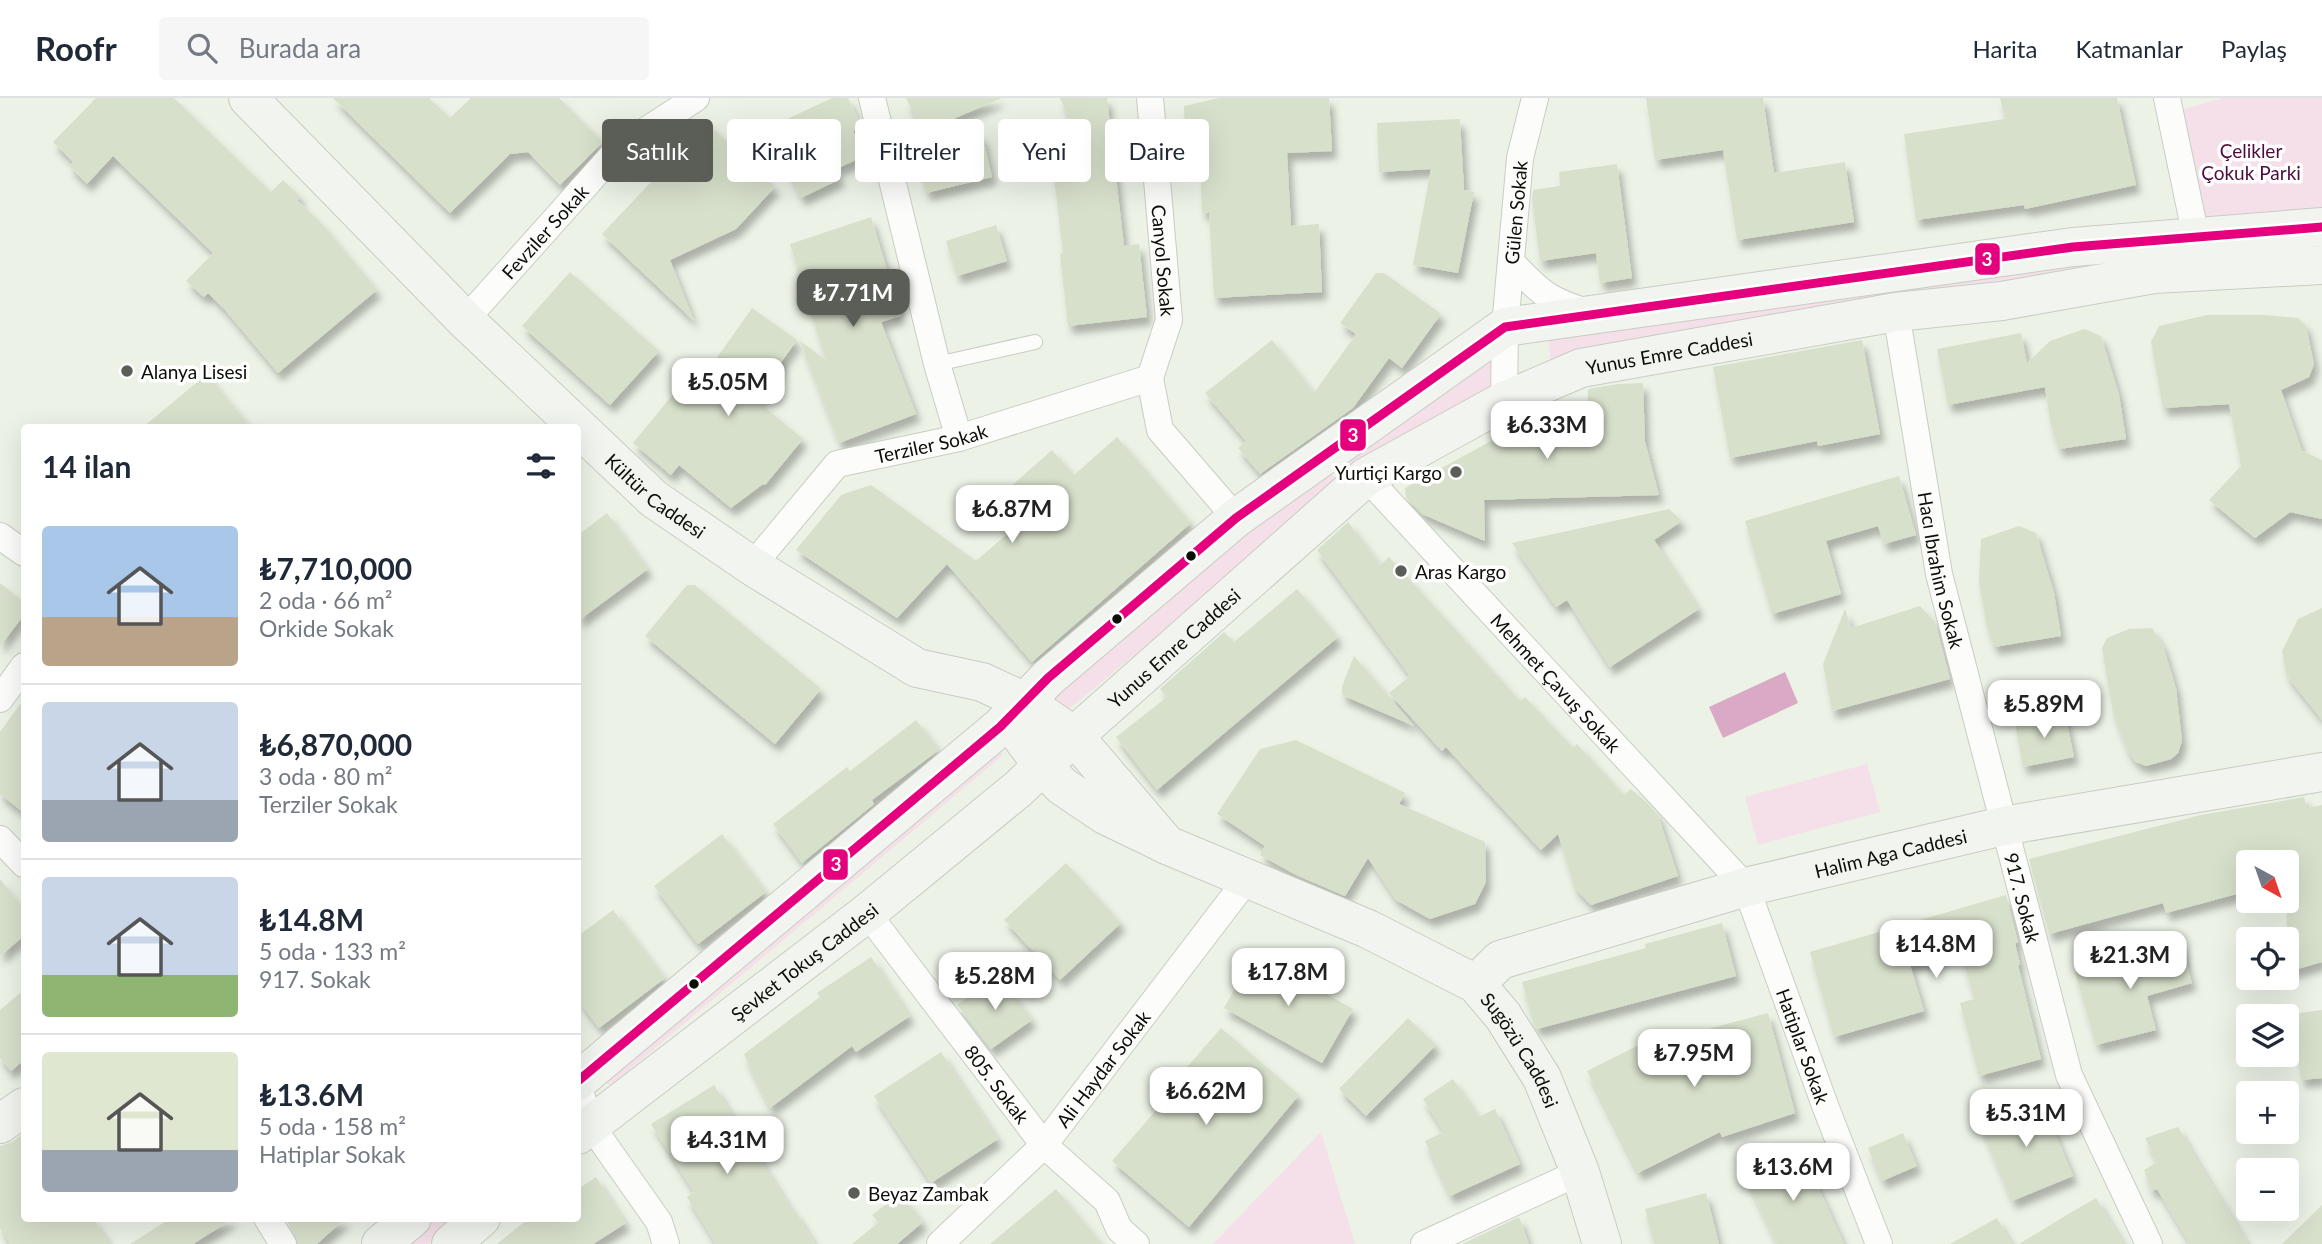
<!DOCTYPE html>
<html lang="tr">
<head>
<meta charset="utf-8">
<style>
  body { margin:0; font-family:Lato,sans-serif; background:#f6f6f7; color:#1f2937; height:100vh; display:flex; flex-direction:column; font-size:26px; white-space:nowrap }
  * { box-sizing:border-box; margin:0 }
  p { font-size:23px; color:#747a83 }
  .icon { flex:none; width:38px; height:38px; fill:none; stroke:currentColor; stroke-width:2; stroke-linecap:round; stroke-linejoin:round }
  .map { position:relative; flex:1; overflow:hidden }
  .details { position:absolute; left:21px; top:326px; width:560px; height:798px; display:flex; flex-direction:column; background:#fff; border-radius:7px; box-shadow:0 7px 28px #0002 }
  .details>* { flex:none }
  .guide { position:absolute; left:602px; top:21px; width:665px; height:63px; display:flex; gap:14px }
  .needle { width:46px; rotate:140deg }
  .tools { position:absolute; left:2236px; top:752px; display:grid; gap:14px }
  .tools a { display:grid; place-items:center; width:63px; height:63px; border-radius:7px; background:#fff; box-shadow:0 7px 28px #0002; font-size:35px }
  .price { position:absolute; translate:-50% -60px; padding:0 16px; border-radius:14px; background:#fff; color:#222; font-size:23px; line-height:46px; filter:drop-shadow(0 2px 4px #0008) }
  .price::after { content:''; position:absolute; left:50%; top:42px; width:21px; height:16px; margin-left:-10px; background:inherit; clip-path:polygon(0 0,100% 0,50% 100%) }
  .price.current { background:#5a5e56; color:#fff }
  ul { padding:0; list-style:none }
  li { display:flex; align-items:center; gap:21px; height:175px; padding:0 21px }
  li+li { border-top:2px solid #e0e1e3 }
  li span { display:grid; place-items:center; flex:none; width:196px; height:140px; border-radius:7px; color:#555 }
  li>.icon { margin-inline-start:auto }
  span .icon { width:84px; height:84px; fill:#fffc; stroke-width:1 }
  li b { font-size:30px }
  h2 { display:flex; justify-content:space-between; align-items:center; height:84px; padding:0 21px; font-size:30px }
  .pill { padding:0 24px; border-radius:7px; background:#fff; box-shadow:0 7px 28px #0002; font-size:24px; line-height:63px }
  .pill.current { background:#5a5e56; color:#fff }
  header { display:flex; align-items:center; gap:42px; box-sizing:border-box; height:98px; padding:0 35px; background:#fff; border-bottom:2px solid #e0e1e3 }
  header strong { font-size:33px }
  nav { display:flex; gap:38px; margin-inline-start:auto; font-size:24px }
  .search { width:490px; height:63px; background:#f6f6f7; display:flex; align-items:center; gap:18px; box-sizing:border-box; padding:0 24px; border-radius:7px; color:#747a83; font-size:26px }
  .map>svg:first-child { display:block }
  .green { fill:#f5dfe9 }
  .water { fill:#daa9c6 }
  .building { fill:#d7e0cb; filter:url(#shadow) }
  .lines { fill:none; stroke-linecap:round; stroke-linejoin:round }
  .lane-casing { stroke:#c8cdc3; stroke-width:16 }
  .street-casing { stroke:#c8cdc3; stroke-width:28 }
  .secondary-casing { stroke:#c8cdc3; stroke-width:40 }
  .lane { stroke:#fcfdfb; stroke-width:14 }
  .street { stroke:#fcfdfb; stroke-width:26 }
  .secondary { stroke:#f2f4ef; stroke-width:38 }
  .bus-1-casing { stroke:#fff; stroke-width:14 }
  .bus-1 { stroke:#e5007d; stroke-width:9 }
  .poi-dot { fill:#5a5e56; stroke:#fff; stroke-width:2.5 }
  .bus-dot { fill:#0c0f08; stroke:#fff; stroke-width:2.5 }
  .labels { text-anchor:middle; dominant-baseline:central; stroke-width:7; stroke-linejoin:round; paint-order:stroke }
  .park-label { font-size:19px; fill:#4d0c3b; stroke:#fff }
  .street-label { font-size:19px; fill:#0c0f08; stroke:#fff }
  .poi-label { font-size:19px; fill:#0c0f08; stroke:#fff; text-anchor:start }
  .line-badge { stroke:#fff; stroke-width:2.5 }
  .badge-label { font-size:19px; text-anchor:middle; font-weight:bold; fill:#fff }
</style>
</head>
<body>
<header>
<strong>Roofr</strong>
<div class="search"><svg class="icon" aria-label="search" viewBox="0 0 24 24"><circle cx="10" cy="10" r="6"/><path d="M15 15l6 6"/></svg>Burada ara</div>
<nav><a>Harita</a><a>Katmanlar</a><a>Paylaş</a></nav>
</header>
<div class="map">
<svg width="2322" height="1146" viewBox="0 0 2322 1146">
  <defs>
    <filter id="shadow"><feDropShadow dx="4.5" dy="8" stdDeviation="3.5" flood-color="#0004"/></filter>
  </defs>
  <rect width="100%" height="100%" fill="#ecf2e6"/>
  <g class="green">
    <path d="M2224,0H2322V120L2201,130L2176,13Z"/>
    <path d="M2322,145L1551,268L1548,235L2097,160Z"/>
    <path d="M1496,245V298L1349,381L1335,360Z"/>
    <path d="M1325,369L1341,388L1038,636L1022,616Z"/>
    <path d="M994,646L1003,657L610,988L600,977Z"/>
    <path d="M1867,666L1880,714L1758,747L1745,699Z"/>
    <path d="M1321,1034L1355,1146H1213Z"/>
    <path d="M437,1120H458L428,1146H407Z"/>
  </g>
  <path class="water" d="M1785,574L1798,605L1723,640L1709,609Z"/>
  <g class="building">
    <path d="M96,0H174L271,94L283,82L301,99L297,102L321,125L377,192L278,275L226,213L208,195L204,199L186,183L213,155L113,58L87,86L69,68L73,64L53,44Z"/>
    <path d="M333,0H429L450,20L471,0H559L603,44L560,87L528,54L510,56L450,115Z"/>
    <path d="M832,0H848L862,29L853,33L865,58L836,71L840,81L801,100L768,30Z"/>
    <path d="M906,0H1002L923,34Z"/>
    <path d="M1060,0H1107L1124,148L1139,146L1147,219L1068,228L1060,156L1063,155L1048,28L1071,25Z"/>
    <path d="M1219,0H1329L1332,53L1287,55L1291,128L1319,126L1322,194L1214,200L1209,114L1202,115L1200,59L1186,60L1184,8Z"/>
    <path d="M1646,0H1763L1774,75L1845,64L1854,124L1737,142L1723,52L1655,62Z"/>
    <path d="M2000,0H2117L2136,87L2025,111L2024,107L1916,122L1904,36L2005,21Z"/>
    <path d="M1460,21L1464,92L1474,94L1458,175L1413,167L1431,71L1379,74L1377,25Z"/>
    <path d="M704,22L775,89L736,131L670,162L694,223L602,136L669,65L666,62Z"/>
    <path d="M982,36L992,79L926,95L913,44Z"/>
    <path d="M1617,66L1632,180L1600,185L1596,155L1540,163L1532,101L1533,92L1560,88L1559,74Z"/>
    <path d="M871,119L901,218L881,224L916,316L839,345L800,243L826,262L790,146Z"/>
    <path d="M996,127L1007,163L957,178L946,143Z"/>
    <path d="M570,174L659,253L610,307L522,228Z"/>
    <path d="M1376,175H1384L1441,216L1402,270L1389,260L1353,310L1260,376L1238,350L1246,343L1205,295L1272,242L1314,295L1356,236L1340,225Z"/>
    <path d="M752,210L797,242L755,301L803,341L765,387L763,386L731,410L679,367L671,377L633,345L674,295L685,305Z"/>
    <path d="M2207,217H2263L2298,220L2306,228L2314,266L2309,279L2281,292L2302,353L2322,362V421L2290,414L2255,440L2209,402L2241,368L2229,306L2163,310L2151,244L2159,228Z"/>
    <path d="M2084,231L2101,238L2119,297L2126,341L2059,351L2051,328L2045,289L1948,307L1937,251L2021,235L2027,265L2050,243Z"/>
    <path d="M1862,242L1880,336L1818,348L1817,343L1730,360L1713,269Z"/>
    <path d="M207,276L250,329H143Z"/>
    <path d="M1643,285L1645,344L1659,397L1484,402L1485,443L1422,416L1406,399L1405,390L1513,331L1514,323L1545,309L1588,308V291L1618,286Z"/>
    <path d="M1117,339L1191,425L1032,564L947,466L897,520L796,452L841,397L871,387L976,463L1014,430L992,405L1052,352L1074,377Z"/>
    <path d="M1899,378L1916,437L1884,446L1878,428L1826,443L1841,496L1772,516L1745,423Z"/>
    <path d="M1669,411L1682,423L1654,442L1699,511L1610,569L1567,502L1556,509L1512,445Z"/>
    <path d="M607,415L648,471L578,523V437Z"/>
    <path d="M1348,424L1380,467L1389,459L1520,603L1525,599L1573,650L1577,646L1624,697L1631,691L1646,704L1658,717L1678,778L1591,807L1575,790L1558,736L1541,752L1446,649L1442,653L1389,595L1410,578L1317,452Z"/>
    <path d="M2019,428L2036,435L2054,495L2061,538L1994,549L1986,525L1979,483L1981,441Z"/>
    <path d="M0,485L24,504V517L0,548Z"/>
    <path d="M687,487H695L821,591L775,646L645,538Z"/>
    <path d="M1297,491L1338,539L1157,692L1116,639L1167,599L1160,591L1224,534L1234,544Z"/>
    <path d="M1920,508L1935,524L1950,581L1832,613L1823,566L1845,511L1851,530Z"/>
    <path d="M2322,510V622L2287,578L2282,553L2298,521Z"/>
    <path d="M2152,530L2163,548L2176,590L2182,643L2178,655L2171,661L2146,668L2136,664L2128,654L2113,615L2102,550L2107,540L2129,531Z"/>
    <path d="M1354,558L1414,628L1342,597V589Z"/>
    <path d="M24,601V715L0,696V634Z"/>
    <path d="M2065,615L2074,659L2023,669L2015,625Z"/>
    <path d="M916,622L939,652L872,702L874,706L802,765L773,726L847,669L850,673Z"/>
    <path d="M1296,642L1405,695L1399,706L1485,744L1486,784L1475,806L1430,821L1396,802L1368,760L1345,798L1296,777L1260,757L1265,748L1217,716L1260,651Z"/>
    <path d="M2304,699L2307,710L2322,707V864L2287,874V765H2241L2248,793L2166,815L2163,805L2049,836L2029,761L2201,717Z"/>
    <path d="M722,736L766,794L698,846L654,788Z"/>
    <path d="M1066,765L1121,825L1060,882L1004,822Z"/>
    <path d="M0,781L24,811V838L0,858Z"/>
    <path d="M2006,797L2018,844L2015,845L2020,866L2018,867L2041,961L1979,978L1960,905L1974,901L1961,854L1910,867L1924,913L1834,939L1810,854Z"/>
    <path d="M613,812L665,880L599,930L578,902V838Z"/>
    <path d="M1722,825L1736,878L1537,931L1533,924L1522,884L1646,850L1645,846Z"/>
    <path d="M2180,844L2192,885L2147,898L2156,932L2096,947L2075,874Z"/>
    <path d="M1255,856L1353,911L1322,965L1224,910Z"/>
    <path d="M871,859L910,918L856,954L852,948L770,1010L744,956L820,899L817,895Z"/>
    <path d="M999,877L1032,922L991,951L957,907Z"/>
    <path d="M24,892V962L11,973L0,960V912Z"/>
    <path d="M2322,912V980L2301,982L2292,916Z"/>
    <path d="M1768,915L1795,1015L1722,1039L1720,1034L1638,1075L1587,973L1653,940L1656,945Z"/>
    <path d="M1408,920L1436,947L1366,1018L1339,991Z"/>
    <path d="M1221,930L1299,997L1189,1129L1112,1063L1177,988L1173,985Z"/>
    <path d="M941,954L998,1041L931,1085L874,998Z"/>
    <path d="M1453,981L1478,1019L1495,1011L1520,1066L1450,1098L1425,1043L1444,1034L1423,1001Z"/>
    <path d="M714,987L793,1114L795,1113L815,1146H716L687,1099L694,1094L651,1026Z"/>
    <path d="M2040,999L2073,1078L2012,1103L1979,1024Z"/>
    <path d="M2178,1029L2199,1065L2248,1146H2190L2157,1091L2151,1093L2144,1072L2157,1064L2145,1040Z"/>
    <path d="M24,1035V1120H93L110,1146H10L0,1130V1048L12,1044Z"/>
    <path d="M1903,1035L1917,1068L1882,1083L1868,1050Z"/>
    <path d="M1801,1052L1844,1146H1777L1745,1078Z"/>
    <path d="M596,1079L626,1125L593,1146H497L529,1120H578V1091Z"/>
    <path d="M1056,1091L1102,1146H990Z"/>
    <path d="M900,1095L923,1124L897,1146H852L879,1124L872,1117Z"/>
    <path d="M1706,1095L1719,1146H1654L1645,1111Z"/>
    <path d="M2096,1100L2124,1146H2019L2075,1112Z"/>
    <path d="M2322,1107V1146H2282Z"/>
    <path d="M1519,1119L1529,1146H1462Z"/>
    <path d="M171,1120H234L193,1146H130Z"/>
    <path d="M285,1120H346L317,1146H300Z"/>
    <path d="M1997,1120L2012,1146H1950Z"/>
  </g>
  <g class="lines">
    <g class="lane-casing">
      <path id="lane" d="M937,266L1035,244"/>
    </g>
    <g class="street-casing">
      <g id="street">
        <path d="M872,0L937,266L959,340"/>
        <path id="s1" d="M1150,0L1169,222L1150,280L1160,332L1236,420"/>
        <path d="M2167,0L2196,139"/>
        <path d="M1511,164C1539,193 1547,202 1587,214"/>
        <path id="s2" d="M1896,214L1939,476L2069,977L2149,1146"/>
        <path id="s3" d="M465,222L619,50L696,0"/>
        <path id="s4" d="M1504,303L1505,229L1520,60L1535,0"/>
        <path id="s5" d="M1366,379L1746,789L1826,1010L1879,1146"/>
        <path d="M0,438L24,455"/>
        <path id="s6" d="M752,468L837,366L959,340L1150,280"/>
        <path d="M0,601L24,568"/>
        <path d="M0,741L24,766"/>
        <path id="s7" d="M867,815L1044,1047L1107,1103L1119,1131L1136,1146"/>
        <path d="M578,986L590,1026L659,1124L666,1146"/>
        <path d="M267,1120L283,1146"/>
        <path id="s8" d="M940,1146L1044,1047L1248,780"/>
        <path d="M1424,1146L1580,1074"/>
      </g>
    </g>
    <g class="secondary-casing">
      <g id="secondary">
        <path id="s9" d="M248,0L465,222L654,401L752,468L917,570L982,584L1023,603L1074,638L1167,747"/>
        <path id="s10" d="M1008,621L1043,668L1062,688L1105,717L1167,747L1368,831L1476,886L1503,918L1542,980L1580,1074L1602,1146"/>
        <path id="s11" d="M1476,886L1500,862L1746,789L2003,728L2322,674"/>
        <path d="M578,983L1000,629L1048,580L1236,420L1505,229L2073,149L2322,129"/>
        <path d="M0,1026L24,1009"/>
        <path id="s12" d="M578,1037L867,815L1018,691L1074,638L1366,379L1504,303L1581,270L1896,214L2002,203L2154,176L2322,167"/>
        <path d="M381,1146L412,1120"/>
        <path d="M451,1146L481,1120"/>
      </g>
    </g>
    <use href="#lane" class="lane"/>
    <use href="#street" class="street"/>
    <use href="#secondary" class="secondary"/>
    <g class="bus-1-casing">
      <path id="bus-1" d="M578,983L1000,629L1048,580L1236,420L1505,229L2073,149L2322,129"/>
    </g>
    <use href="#bus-1" class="bus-1"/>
  </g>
  <g class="poi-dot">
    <circle cx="127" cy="273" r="7"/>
    <circle cx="1456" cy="374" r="7"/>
    <circle cx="1401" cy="473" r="7"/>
    <circle cx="854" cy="1095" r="7"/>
  </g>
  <g class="bus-dot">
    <circle cx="1191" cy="458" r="6"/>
    <circle cx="1117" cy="521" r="6"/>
    <circle cx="694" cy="886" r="6"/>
  </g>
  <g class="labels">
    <g class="park-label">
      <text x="2251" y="52">Çelikler<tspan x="2251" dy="22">Çokuk Parki</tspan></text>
    </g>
    <g class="street-label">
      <text stroke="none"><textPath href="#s4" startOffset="189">Gülen Sokak</textPath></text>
      <text stroke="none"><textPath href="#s3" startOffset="119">Fevziler Sokak</textPath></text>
      <text stroke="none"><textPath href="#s1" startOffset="163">Canyol Sokak</textPath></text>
      <text stroke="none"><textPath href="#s12" startOffset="1358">Yunus Emre Caddesi</textPath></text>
      <text stroke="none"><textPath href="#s6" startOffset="229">Terziler Sokak</textPath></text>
      <text stroke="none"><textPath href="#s9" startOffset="570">Kültür Caddesi</textPath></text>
      <text stroke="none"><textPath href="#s2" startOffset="262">Hacı Ibrahim Sokak</textPath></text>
      <text stroke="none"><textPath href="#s12" startOffset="770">Yunus Emre Caddesi</textPath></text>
      <text stroke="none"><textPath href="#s5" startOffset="280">Mehmet Çavuş Sokak</textPath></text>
      <text stroke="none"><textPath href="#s11" startOffset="439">Halim Aga Caddesi</textPath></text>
      <text stroke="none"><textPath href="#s2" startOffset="600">917. Sokak</textPath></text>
      <text stroke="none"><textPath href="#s12" startOffset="285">Şevket Tokuş Caddesi</textPath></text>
      <text stroke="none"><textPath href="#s5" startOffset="728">Hatiplar Sokak</textPath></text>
      <text stroke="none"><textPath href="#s10" startOffset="626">Sugözü Caddesi</textPath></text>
      <text stroke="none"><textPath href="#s8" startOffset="240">Ali Haydar Sokak</textPath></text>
      <text stroke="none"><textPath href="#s7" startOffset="215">805. Sokak</textPath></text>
    </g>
    <g class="poi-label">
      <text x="141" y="273">Alanya Lisesi</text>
      <text x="1442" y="374" text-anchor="end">Yurtiçi Kargo</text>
      <text x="1415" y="473">Aras Kargo</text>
      <text x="868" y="1095">Beyaz Zambak</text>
    </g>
  </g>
  <g class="line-badge">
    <rect x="1974" y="144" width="27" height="34" rx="7" fill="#e5007d"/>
    <rect x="1339" y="320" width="28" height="34" rx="7" fill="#e5007d"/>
    <rect x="822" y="750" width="27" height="33" rx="7" fill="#e5007d"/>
  </g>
  <g class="badge-label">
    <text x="1987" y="168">3</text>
    <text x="1353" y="344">3</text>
    <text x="836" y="773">3</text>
  </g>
</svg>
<div class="tools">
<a><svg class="needle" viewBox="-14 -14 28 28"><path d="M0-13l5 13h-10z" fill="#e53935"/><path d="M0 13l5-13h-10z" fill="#747a83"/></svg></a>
<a><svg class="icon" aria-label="locate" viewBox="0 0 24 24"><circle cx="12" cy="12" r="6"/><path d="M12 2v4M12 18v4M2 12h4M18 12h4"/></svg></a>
<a><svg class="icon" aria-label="layers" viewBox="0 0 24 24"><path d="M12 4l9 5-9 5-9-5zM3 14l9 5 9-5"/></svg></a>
<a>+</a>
<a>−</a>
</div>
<b class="price current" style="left:853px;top:231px">₺7.71M</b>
<b class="price" style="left:728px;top:320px">₺5.05M</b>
<b class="price" style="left:1547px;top:363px">₺6.33M</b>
<b class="price" style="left:1012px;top:447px">₺6.87M</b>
<b class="price" style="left:2044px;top:642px">₺5.89M</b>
<b class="price" style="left:1936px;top:882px">₺14.8M</b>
<b class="price" style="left:2130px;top:893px">₺21.3M</b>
<b class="price" style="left:1288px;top:910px">₺17.8M</b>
<b class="price" style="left:995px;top:914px">₺5.28M</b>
<b class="price" style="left:1694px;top:991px">₺7.95M</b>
<b class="price" style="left:1206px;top:1029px">₺6.62M</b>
<b class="price" style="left:2026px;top:1051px">₺5.31M</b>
<b class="price" style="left:727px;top:1078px">₺4.31M</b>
<b class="price" style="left:1793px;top:1105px">₺13.6M</b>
<div class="guide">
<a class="pill current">Satılık</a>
<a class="pill">Kiralık</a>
<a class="pill">Filtreler</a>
<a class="pill">Yeni</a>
<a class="pill">Daire</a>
</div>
<section class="details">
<h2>14 ilan<svg class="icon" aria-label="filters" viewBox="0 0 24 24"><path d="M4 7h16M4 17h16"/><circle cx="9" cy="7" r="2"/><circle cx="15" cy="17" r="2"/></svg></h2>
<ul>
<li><span style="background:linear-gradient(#a9c7e8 65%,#b9a48a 0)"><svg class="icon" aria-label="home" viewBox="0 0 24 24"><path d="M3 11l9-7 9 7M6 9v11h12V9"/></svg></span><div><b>₺7,710,000</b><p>2 oda · 66 m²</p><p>Orkide Sokak</p></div></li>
<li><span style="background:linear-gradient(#c9d6e8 70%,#9aa5b1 0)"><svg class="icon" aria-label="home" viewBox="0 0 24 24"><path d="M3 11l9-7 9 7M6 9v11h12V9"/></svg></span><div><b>₺6,870,000</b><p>3 oda · 80 m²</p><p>Terziler Sokak</p></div></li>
<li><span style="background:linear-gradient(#c9d6e8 70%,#8fb573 0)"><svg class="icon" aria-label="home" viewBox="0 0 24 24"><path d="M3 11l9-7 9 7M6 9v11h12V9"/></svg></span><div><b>₺14.8M</b><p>5 oda · 133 m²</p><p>917. Sokak</p></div></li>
<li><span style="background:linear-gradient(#dfe7d0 70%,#9aa5b1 0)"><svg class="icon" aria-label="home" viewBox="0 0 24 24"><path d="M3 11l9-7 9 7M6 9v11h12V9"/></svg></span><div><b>₺13.6M</b><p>5 oda · 158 m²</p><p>Hatiplar Sokak</p></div></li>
</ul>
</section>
</div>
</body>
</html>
